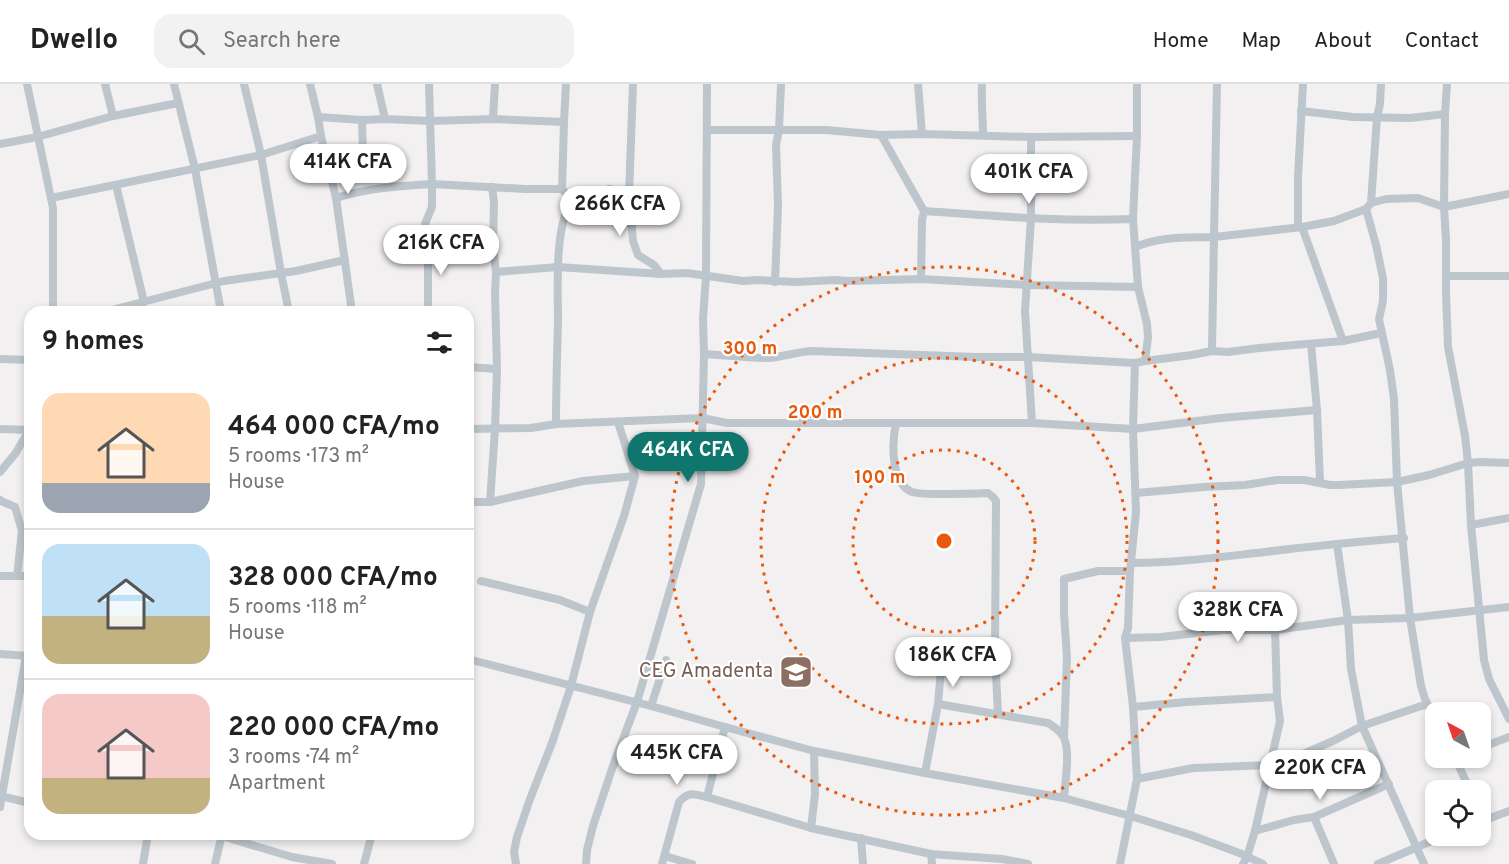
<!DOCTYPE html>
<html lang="en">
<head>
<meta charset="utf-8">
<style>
  body { margin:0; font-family:Overpass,sans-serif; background:#f2f2f2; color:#222; height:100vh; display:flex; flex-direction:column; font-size:22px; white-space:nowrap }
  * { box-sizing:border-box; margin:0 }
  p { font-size:20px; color:#767676 }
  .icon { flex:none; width:33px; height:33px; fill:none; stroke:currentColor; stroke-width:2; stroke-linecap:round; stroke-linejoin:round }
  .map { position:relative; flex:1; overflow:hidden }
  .drawer { position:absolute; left:24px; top:222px; width:450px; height:534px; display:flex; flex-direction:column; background:#fff; border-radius:18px; box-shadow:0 3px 9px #0003 }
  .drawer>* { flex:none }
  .needle { width:39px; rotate:320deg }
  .controls { position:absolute; left:1425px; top:618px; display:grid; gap:12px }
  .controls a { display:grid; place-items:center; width:66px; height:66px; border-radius:12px; background:#fff; box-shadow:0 3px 9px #0003; font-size:30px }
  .price { position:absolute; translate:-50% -51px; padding:0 14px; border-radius:21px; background:#fff; color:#222; font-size:20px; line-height:39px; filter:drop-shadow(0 2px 3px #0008) }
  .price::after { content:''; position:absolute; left:50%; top:36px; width:18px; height:14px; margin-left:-9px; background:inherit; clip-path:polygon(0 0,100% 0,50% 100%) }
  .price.current { background:#0f766e; color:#fff }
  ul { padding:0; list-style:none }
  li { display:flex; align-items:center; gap:18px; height:150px; padding:0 18px }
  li+li { border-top:2px solid #e0e0e0 }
  li span { display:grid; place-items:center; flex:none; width:168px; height:120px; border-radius:18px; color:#555 }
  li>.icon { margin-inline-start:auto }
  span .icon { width:72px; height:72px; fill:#fffc; stroke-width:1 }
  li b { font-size:26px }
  h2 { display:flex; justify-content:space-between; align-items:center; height:72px; padding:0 18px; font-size:26px }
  header { display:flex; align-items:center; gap:36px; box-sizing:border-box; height:84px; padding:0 30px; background:#fff; border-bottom:2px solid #e0e0e0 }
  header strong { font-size:28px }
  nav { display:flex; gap:33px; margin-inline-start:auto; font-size:21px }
  .search { width:420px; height:54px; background:#f2f2f2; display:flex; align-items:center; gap:15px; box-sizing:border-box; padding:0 21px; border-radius:18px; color:#767676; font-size:22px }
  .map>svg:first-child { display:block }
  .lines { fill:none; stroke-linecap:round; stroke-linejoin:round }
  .minor { stroke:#bdc6cc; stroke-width:8 }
  .ring { fill:none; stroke:#e8590c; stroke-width:3; stroke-dasharray:3 6 }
  .labels { text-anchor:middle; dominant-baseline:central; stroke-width:4.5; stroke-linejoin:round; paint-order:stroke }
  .education-label { font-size:20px; fill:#785e54; stroke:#fff; text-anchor:end }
  .centre { fill:#e8590c; stroke:#fff; stroke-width:3 }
  .ring-label { font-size:18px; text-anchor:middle; font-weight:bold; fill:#e8590c; stroke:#fff; stroke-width:4.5; stroke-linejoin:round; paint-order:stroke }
</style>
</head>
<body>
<header>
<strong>Dwello</strong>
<div class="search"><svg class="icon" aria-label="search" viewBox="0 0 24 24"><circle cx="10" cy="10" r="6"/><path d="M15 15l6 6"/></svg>Search here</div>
<nav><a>Home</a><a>Map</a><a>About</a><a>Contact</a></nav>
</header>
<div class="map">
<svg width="1509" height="780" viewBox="0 0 1509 780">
  <rect width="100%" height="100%" fill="#f2f0f1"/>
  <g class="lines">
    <g class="minor">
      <path d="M27,0L53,124V228"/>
      <path d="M105,0L113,32"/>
      <path d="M174,0L195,85L221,228"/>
      <path d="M244,0L261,71L281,189L289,228"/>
      <path d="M310,0L318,33L321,52L336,114L352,228"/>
      <path d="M377,0L385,35"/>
      <path d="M429,0L432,100L525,105H562"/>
      <path d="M633,0L629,112L633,157L638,171L654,181L661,190L687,189L743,197L757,196L796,198L835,196L848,197L921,195L1028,201L1138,203"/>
      <path d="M918,0L922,50"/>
      <path d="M982,0C981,17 983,34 983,51"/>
      <path d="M1447,0L1445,30L1444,123L1446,156V209L1448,263L1465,352L1468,379L1471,441L1484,576L1489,595L1509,635"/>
      <path d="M1301,27L1353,33L1410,34L1445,30"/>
      <path d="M318,33L362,36L385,35L431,37L493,35L564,38L562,105L572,116H583L598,108L610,105L629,112"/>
      <path d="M493,35L495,0"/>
      <path d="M362,36L363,71"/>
      <path d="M564,38L566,0"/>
      <path d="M707,46H826L881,51L922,50L1031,53L1137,52"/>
      <path d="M881,51L924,127L922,136L921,195"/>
      <path d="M1031,53V134L1025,227L1032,339"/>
      <path d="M0,60L37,53L113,32L178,19"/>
      <path d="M116,101L144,218"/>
      <path d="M51,114L261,71L321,52"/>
      <path d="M336,114C367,104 399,102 432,100V123L425,140L428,155V228"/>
      <path d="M1371,119L1377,33L1380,20L1381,0"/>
      <path d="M1366,125L1376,161L1383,194V217L1379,235L1390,286L1394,315L1397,398L1410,534L1421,602L1425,615L1436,638"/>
      <path d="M924,127C994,132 1063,138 1133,135"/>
      <path d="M1298,143V93L1303,0"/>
      <path d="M1302,143L1343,257"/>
      <path d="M1135,163C1161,152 1186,154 1214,153L1217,0"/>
      <path d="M496,188L558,183L661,190"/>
      <path d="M1446,192H1509"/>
      <path d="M775,198L778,122L776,61L779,46L781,0"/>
      <path d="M104,228L224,197L296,187L345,176"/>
      <path d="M1311,260L1317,326L1320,398"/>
      <path d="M1212,267L1214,153L1302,143L1334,137L1366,125L1371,119L1386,115L1418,114L1444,123L1509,110"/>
      <path d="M704,270C725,271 747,274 768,274C783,273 796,268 811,267L976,273H1028L1135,279L1145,277L1148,253L1147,240L1138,203L1133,135L1137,52V0"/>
      <path d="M0,275L30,276"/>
      <path d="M1145,277L1192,271L1212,267L1228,268L1259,264L1343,257L1381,249"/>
      <path d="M468,283L497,285"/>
      <path d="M896,339C892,358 890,399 912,408C919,410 928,410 936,410C953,410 970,410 988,409L993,413L996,417L995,570L998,630"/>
      <path d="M556,340C556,306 557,272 558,238C558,207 554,142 572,116"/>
      <path d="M0,345L30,346"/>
      <path d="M468,345L531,344L556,340L702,334L727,339H1032L1133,345L1221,334L1317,326"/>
      <path d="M0,388L15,370L30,345"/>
      <path d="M1136,409L1204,403L1245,401L1277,396H1304L1330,401H1339L1397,398L1429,391L1468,379L1480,378L1509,379"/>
      <path d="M0,416L1,417L15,423L22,447L17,492"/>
      <path d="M468,418H490L583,397L635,392"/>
      <path d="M490,418L495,345L497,285L495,210L496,188L493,162L494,118L492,103"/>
      <path d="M1471,441L1509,434"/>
      <path d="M1337,460L1348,536L1351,585L1362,642L1424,780"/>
      <path d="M1131,479C1176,479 1220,473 1265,468C1311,462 1357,458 1404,454"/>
      <path d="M0,492H30"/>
      <path d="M481,497L560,516L590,528"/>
      <path d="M1125,554L1161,553L1223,546H1275L1348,536L1410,534L1509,523"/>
      <path d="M0,570L29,572"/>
      <path d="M468,575L651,622L725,643L814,667L925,689L1064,714L1130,732L1191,751L1242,770L1263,780"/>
      <path d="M938,620L1048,639C1053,642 1059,646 1063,652C1071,665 1065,698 1064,714"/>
      <path d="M651,622L666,576"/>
      <path d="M1133,623L1186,618L1277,613"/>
      <path d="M1064,653L1067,574L1064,529V495L1098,487H1130"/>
      <path d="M1480,664L1509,653"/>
      <path d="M1455,674L1470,706"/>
      <path d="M925,689L938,620L941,586"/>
      <path d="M1137,695L1193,684L1270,681L1287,677L1333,657L1362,642L1427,620"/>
      <path d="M0,712L30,719"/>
      <path d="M707,713L811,744L931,770L1002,775L1028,780"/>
      <path d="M0,723L26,572"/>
      <path d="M1314,733L1334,780"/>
      <path d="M1480,738L1509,727"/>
      <path d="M811,744L815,710L814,667"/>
      <path d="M1255,747L1294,736L1314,733L1389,700"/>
      <path d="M222,752L292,773L332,780"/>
      <path d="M861,754L863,780"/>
      <path d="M931,770L932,780"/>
      <path d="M665,772L692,780"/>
      <path d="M143,780L148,750"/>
      <path d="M215,780L222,750"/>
      <path d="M364,780L372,750"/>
      <path d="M516,780L514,768L517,753L530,715L552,659L571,602L590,528L624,432L635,392L618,338"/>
      <path d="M586,780L587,766L593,742L614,679L637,618L701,400L704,270L703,235L706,192L707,0"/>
      <path d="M662,780L679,718C689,707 693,710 707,713L725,643"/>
      <path d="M1120,780L1137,695L1133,623L1125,554L1128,544L1130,487L1136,428L1133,345L1135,279"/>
      <path d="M1243,780L1247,773L1255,747L1280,637L1277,613L1275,546"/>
      <path d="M1378,780L1443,752"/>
    </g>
  </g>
  <g class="ring">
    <circle cx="944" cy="457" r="91"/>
    <circle cx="944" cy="457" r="183"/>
    <circle cx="944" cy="457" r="274"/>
  </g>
  <defs>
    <g id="school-square" transform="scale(1.725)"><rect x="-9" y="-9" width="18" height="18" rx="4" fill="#8d6e63" stroke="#fff"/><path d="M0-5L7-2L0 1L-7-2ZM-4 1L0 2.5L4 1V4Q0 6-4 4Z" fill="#fff"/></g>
  </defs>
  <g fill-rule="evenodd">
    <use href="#school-square" x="796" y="588"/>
  </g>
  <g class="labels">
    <g class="education-label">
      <text x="773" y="588">CEG Amadenta</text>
    </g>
  </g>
  <circle cx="944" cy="457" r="9" class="centre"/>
  <g class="ring-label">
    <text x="750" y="270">300 m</text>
    <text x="815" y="334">200 m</text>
    <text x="880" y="399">100 m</text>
  </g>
</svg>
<div class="controls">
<a><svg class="needle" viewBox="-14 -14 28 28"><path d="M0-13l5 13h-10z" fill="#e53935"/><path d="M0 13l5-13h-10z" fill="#767676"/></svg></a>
<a><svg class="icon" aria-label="locate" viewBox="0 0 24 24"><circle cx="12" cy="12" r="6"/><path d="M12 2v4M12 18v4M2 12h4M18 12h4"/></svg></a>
</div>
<b class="price" style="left:348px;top:111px">414K CFA</b>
<b class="price" style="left:1029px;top:121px">401K CFA</b>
<b class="price" style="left:620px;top:153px">266K CFA</b>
<b class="price" style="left:441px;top:192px">216K CFA</b>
<b class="price current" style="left:688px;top:399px">464K CFA</b>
<b class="price" style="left:1238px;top:559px">328K CFA</b>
<b class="price" style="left:953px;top:604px">186K CFA</b>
<b class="price" style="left:677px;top:702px">445K CFA</b>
<b class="price" style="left:1320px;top:717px">220K CFA</b>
<section class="drawer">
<h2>9 homes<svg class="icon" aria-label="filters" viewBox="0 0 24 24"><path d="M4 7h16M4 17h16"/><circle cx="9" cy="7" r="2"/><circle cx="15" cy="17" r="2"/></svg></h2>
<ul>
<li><span style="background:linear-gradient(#ffd9b3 75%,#9aa5b1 0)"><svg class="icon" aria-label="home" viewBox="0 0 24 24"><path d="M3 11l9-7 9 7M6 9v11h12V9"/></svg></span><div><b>464 000 CFA/mo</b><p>5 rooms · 173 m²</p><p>House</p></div></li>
<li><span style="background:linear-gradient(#bfe0f5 60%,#c2b280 0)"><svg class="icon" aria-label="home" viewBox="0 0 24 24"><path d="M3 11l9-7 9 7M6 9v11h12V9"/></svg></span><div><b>328 000 CFA/mo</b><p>5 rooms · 118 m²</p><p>House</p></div></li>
<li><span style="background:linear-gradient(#f6c9c9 70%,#c2b280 0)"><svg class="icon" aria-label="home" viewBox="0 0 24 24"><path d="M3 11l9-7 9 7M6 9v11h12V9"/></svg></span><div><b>220 000 CFA/mo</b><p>3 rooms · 74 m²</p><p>Apartment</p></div></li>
</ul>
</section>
</div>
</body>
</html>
